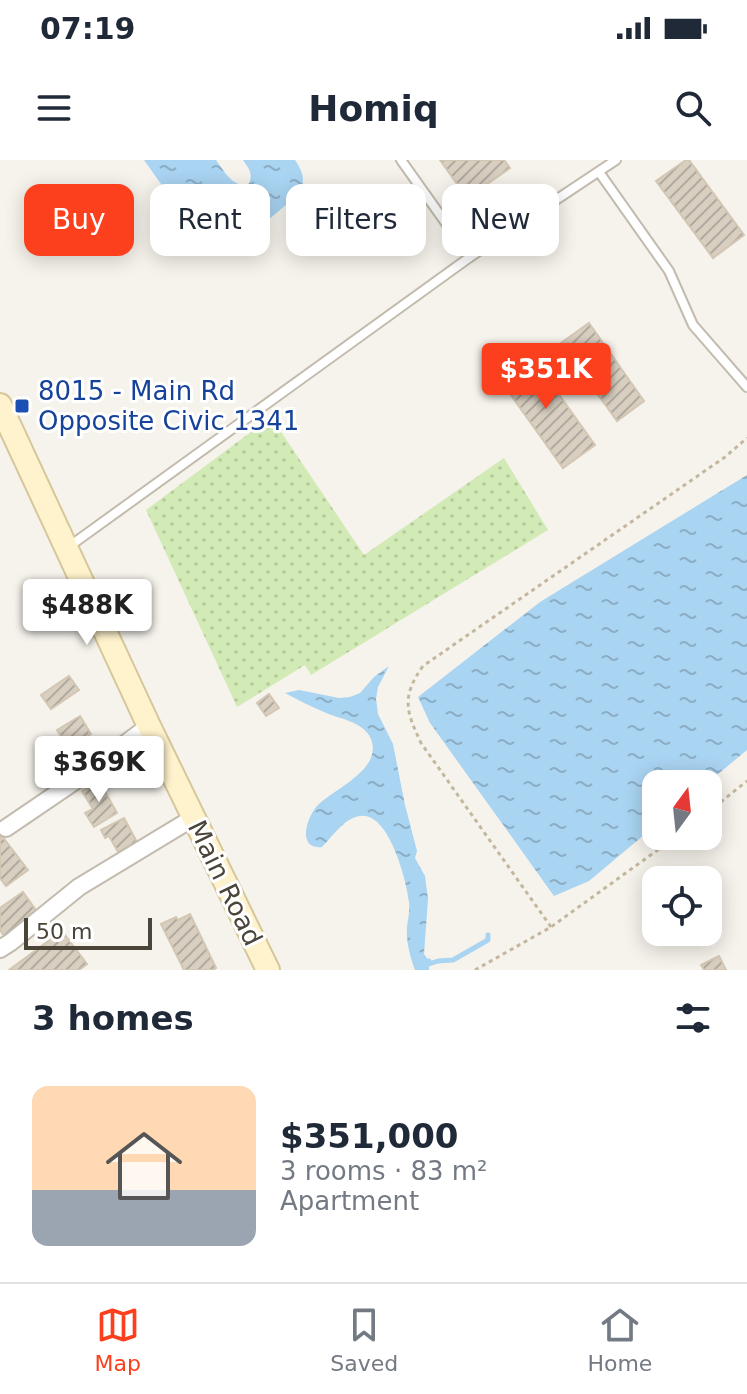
<!DOCTYPE html>
<html lang="en">
<head>
<meta charset="utf-8">
<style>
  body { margin:0; font-family:"DejaVu Sans",sans-serif; background:#f2f2f3; color:#1f2937; height:100vh; display:flex; flex-direction:column; font-size:30px; white-space:nowrap }
  * { box-sizing:border-box; margin:0 }
  p { font-size:26px; color:#747a83 }
  .icon { flex:none; width:44px; height:44px; fill:none; stroke:currentColor; stroke-width:2; stroke-linecap:round; stroke-linejoin:round }
  .map { position:relative; height:810px; overflow:hidden }
  .details { display:flex; flex-direction:column; background:#fff; flex:1 }
  .details>* { flex:none }
  .hud { position:absolute; left:24px; top:24px; width:700px; height:72px; display:flex; gap:16px }
  .needle { width:52px; rotate:15deg }
  .fabs { position:absolute; left:642px; top:610px; display:grid; gap:16px }
  .fabs a { display:grid; place-items:center; width:80px; height:80px; border-radius:16px; background:#fff; box-shadow:0 4px 20px #0003; font-size:40px }
  .scale { position:absolute; left:24px; bottom:20px; width:128px; box-sizing:border-box; padding-left:8px; border:4px solid #4b4439; border-top:0; font-size:22px; line-height:28px; white-space:nowrap; color:#4b4439; -webkit-text-stroke:6px #fff; paint-order:stroke }
  .price { position:absolute; translate:-50% -68px; padding:0 18px; border-radius:8px; background:#fff; color:#222; font-size:26px; line-height:52px; filter:drop-shadow(0 2px 4px #0008) }
  .price::after { content:''; position:absolute; left:50%; top:48px; width:24px; height:18px; margin-left:-12px; background:inherit; clip-path:polygon(0 0,100% 0,50% 100%) }
  .price.active { background:#fc3f1d; color:#fff }
  ul { padding:0; list-style:none }
  li { display:flex; align-items:center; gap:24px; height:200px; padding:0 32px }
  li+li { border-top:2px solid #e0e1e3 }
  li span { display:grid; place-items:center; flex:none; width:224px; height:160px; border-radius:16px; color:#555 }
  li>.icon { margin-inline-start:auto }
  span .icon { width:96px; height:96px; fill:#fffc; stroke-width:1 }
  li b { font-size:34px }
  h2 { display:flex; justify-content:space-between; align-items:center; height:96px; padding:0 32px; font-size:34px }
  .pill { padding:0 28px; border-radius:16px; background:#fff; box-shadow:0 4px 20px #0003; font-size:28px; line-height:72px }
  .pill.active { background:#fc3f1d; color:#fff }
  .status { display:flex; justify-content:space-between; align-items:center; height:56px; padding:0 40px; background:#fff; direction:ltr }
  .status svg { height:22px; fill:currentColor }
  header { display:flex; justify-content:space-between; align-items:center; height:104px; padding:0 32px; background:#fff; font-size:36px; font-weight:600 }
  .tab-bar { display:flex; justify-content:space-around; align-items:center; height:112px; border-top:2px solid #e0e1e3; background:#fff; font-size:22px; color:#747a83 }
  .tab-bar a { display:grid; justify-items:center; gap:4px }
  .tab-bar .active { color:#fc3f1d }
  .map>svg:first-child { display:block }
  .park { fill:url(#park-dots) }
  .water { fill:url(#water-ripples) }
  .lines { fill:none; stroke-linecap:round; stroke-linejoin:round }
  .stream { stroke:#a9d4f2; stroke-width:5 }
  .building { fill:url(#building-hatch); stroke:#d3c7b4; stroke-width:2 }
  .lane-casing { stroke:#c2bbae; stroke-width:12 }
  .street-casing { stroke:#c2bbae; stroke-width:20 }
  .secondary-casing { stroke:#d6c79b; stroke-width:26 }
  .path { stroke:#c4b79f; stroke-width:3; stroke-dasharray:4 4; stroke-linecap:butt }
  .lane { stroke:#fff; stroke-width:8 }
  .street { stroke:#fff; stroke-width:16 }
  .secondary { stroke:#fff3cd; stroke-width:22 }
  .transit-dot { fill:#1a4fb4; stroke:#fff; stroke-width:3 }
  .labels { text-anchor:middle; dominant-baseline:central; stroke-width:6; stroke-linejoin:round; paint-order:stroke }
  .transit-label { font-size:26px; fill:#164399; stroke:#fff; text-anchor:start }
  .street-label { font-size:26px; fill:#4b4439; stroke:#fff }
</style>
</head>
<body>
<div class="status"><b>07:19</b><svg viewBox="0 0 49 12"><path d="M0 12V9h3v3zM5 12V6h3v6zM10 12V3h3v9zM15 12V0h3v12zM26 1h20v11H26zM47 4h2v5h-2z"/></svg></div>
<header><svg class="icon" aria-label="menu" viewBox="0 0 24 24"><path d="M4 6h16M4 12h16M4 18h16"/></svg>Homiq<svg class="icon" aria-label="search" viewBox="0 0 24 24"><circle cx="10" cy="10" r="6"/><path d="M15 15l6 6"/></svg></header>
<div class="map">
<svg width="747" height="810" viewBox="0 0 747 810">
  <defs>
    <pattern id="park-dots" width="8" height="8" patternUnits="userSpaceOnUse" patternTransform="scale(2)"><rect width="8" height="8" fill="#d2eab5"/><path d="M2 2h.1M6 6h.1" fill="none" stroke="#b6ca9c" stroke-width="1.8" stroke-linecap="round"/></pattern>
    <pattern id="water-ripples" width="26" height="14" patternUnits="userSpaceOnUse" patternTransform="scale(2)"><rect width="26" height="14" fill="#a9d4f2"/><path d="M2 4q2-2 4 0t4 0M15 11q2-2 4 0t4 0" fill="none" stroke="#8caec5"/></pattern>
    <pattern id="building-hatch" width="6" height="6" patternUnits="userSpaceOnUse" patternTransform="scale(2)"><rect width="6" height="6" fill="#d8cfc1"/><path d="M-1 1l2-2M0 6l6-6M5 7l2-2" fill="none" stroke="#b1aa9e"/></pattern>
  </defs>
  <rect width="100%" height="100%" fill="#f6f3ec"/>
  <path class="park" d="M271,257L364,395L504,298L548,370L311,515L305,505L237,547L146,350Z"/>
  <g class="water">
    <path d="M144,0H216C225,12 232,27 248,25C254,14 249,9 243,0H295C303,12 306,20 299,34L236,87L224,91L216,90L205,86Z"/>
    <path d="M747,315V590L706,624H656V665L589,721L554,736L430,563L418,537L540,442Z"/>
    <path d="M389,506L378,527L376,539L378,554L393,584L405,645L417,691L415,698L425,716L428,739L424,794L429,801V810H415C410,796 406,782 407,767C408,759 410,751 409,742C407,722 389,651 360,656C344,658 333,676 322,687C297,690 306,658 317,646C333,629 383,610 371,579C364,561 338,559 324,552C310,546 298,540 285,533L299,530L339,538L350,537L360,533L374,517Z"/>
  </g>
  <g class="lines">
    <path class="stream" d="M429,801V804L438,801L453,800L488,780V775"/>
  </g>
  <g class="building">
    <path d="M440,0H504L510,8L467,38Z"/>
    <path d="M686,0H689L744,75L713,98L656,21Z"/>
    <path d="M589,163L644,241L617,261L561,183Z"/>
    <path d="M530,194L595,285L563,308L498,217Z"/>
    <path d="M69,516L79,530L51,549L41,535Z"/>
    <path d="M269,534L279,548L266,556L257,543Z"/>
    <path d="M80,556L91,574L68,587L57,570Z"/>
    <path d="M99,621L117,653L94,667L85,653L93,649L82,631Z"/>
    <path d="M124,658L137,682L118,692L109,676L105,678L101,670Z"/>
    <path d="M2,676L28,710L6,726L0,718V677Z"/>
    <path d="M23,732L38,753L5,777L0,770V748Z"/>
    <path d="M190,754L216,808L213,810H184L161,764L176,757L178,760Z"/>
    <path d="M62,771L87,804L79,810H9Z"/>
    <path d="M719,796L726,810H704L701,805Z"/>
  </g>
  <g class="lines">
    <g class="lane-casing">
      <g id="lane">
        <path d="M401,0L470,97"/>
        <path d="M599,12L669,111L693,165L747,227"/>
        <path d="M67,388L470,97L616,0"/>
      </g>
    </g>
    <g class="street-casing">
      <g id="street">
        <path d="M6,668L81,617L149,566"/>
        <path d="M0,789L11,782L79,727L193,658"/>
      </g>
    </g>
    <g class="secondary-casing">
      <path id="secondary" d="M0,245L149,566L268,810"/>
    </g>
    <g class="path">
      <path d="M708,652L747,621"/>
      <path d="M551,767L421,583C406,551 401,537 423,506L725,297L747,278"/>
      <path d="M475,810L551,767L677,676"/>
    </g>
    <use href="#lane" class="lane"/>
    <use href="#street" class="street"/>
    <use href="#secondary" class="secondary"/>
  </g>
  <rect class="transit-dot" x="14" y="238" width="16" height="16" rx="4"/>
  <g class="labels">
    <g class="transit-label">
      <text x="38" y="231">8015 - Main Rd<tspan x="38" dy="30">Opposite Civic 1341</tspan></text>
    </g>
    <g class="street-label">
      <text transform="translate(225 723) rotate(64)">Main Road</text>
    </g>
  </g>
</svg>
<div class="fabs">
<a><svg class="needle" viewBox="-14 -14 28 28"><path d="M0-13l5 13h-10z" fill="#e53935"/><path d="M0 13l5-13h-10z" fill="#747a83"/></svg></a>
<a><svg class="icon" aria-label="locate" viewBox="0 0 24 24"><circle cx="12" cy="12" r="6"/><path d="M12 2v4M12 18v4M2 12h4M18 12h4"/></svg></a>
</div>
<div class="scale">50 m</div>
<b class="price active" style="left:546px;top:251px">$351K</b>
<b class="price" style="left:87px;top:487px">$488K</b>
<b class="price" style="left:99px;top:644px">$369K</b>
<div class="hud">
<a class="pill active">Buy</a>
<a class="pill">Rent</a>
<a class="pill">Filters</a>
<a class="pill">New</a>
</div>
</div>
<section class="details">
<h2>3 homes<svg class="icon" aria-label="filters" viewBox="0 0 24 24"><path d="M4 7h16M4 17h16"/><circle cx="9" cy="7" r="2"/><circle cx="15" cy="17" r="2"/></svg></h2>
<ul>
<li><span style="background:linear-gradient(#ffd9b3 65%,#9aa5b1 0)"><svg class="icon" aria-label="home" viewBox="0 0 24 24"><path d="M3 11l9-7 9 7M6 9v11h12V9"/></svg></span><div><b>$351,000</b><p>3 rooms · 83 m²</p><p>Apartment</p></div></li>
</ul>
</section>
<nav class="tab-bar">
<a class="active"><svg class="icon" aria-label="map" viewBox="0 0 24 24"><path d="M3 6l6-2 6 2 6-2v14l-6 2-6-2-6 2zM9 4v14M15 6v14"/></svg>Map</a>
<a><svg class="icon" aria-label="saved" viewBox="0 0 24 24"><path d="M7 4h10v16l-5-4-5 4z"/></svg>Saved</a>
<a><svg class="icon" aria-label="home" viewBox="0 0 24 24"><path d="M3 11l9-7 9 7M6 9v11h12V9"/></svg>Home</a>
</nav>
</body>
</html>
